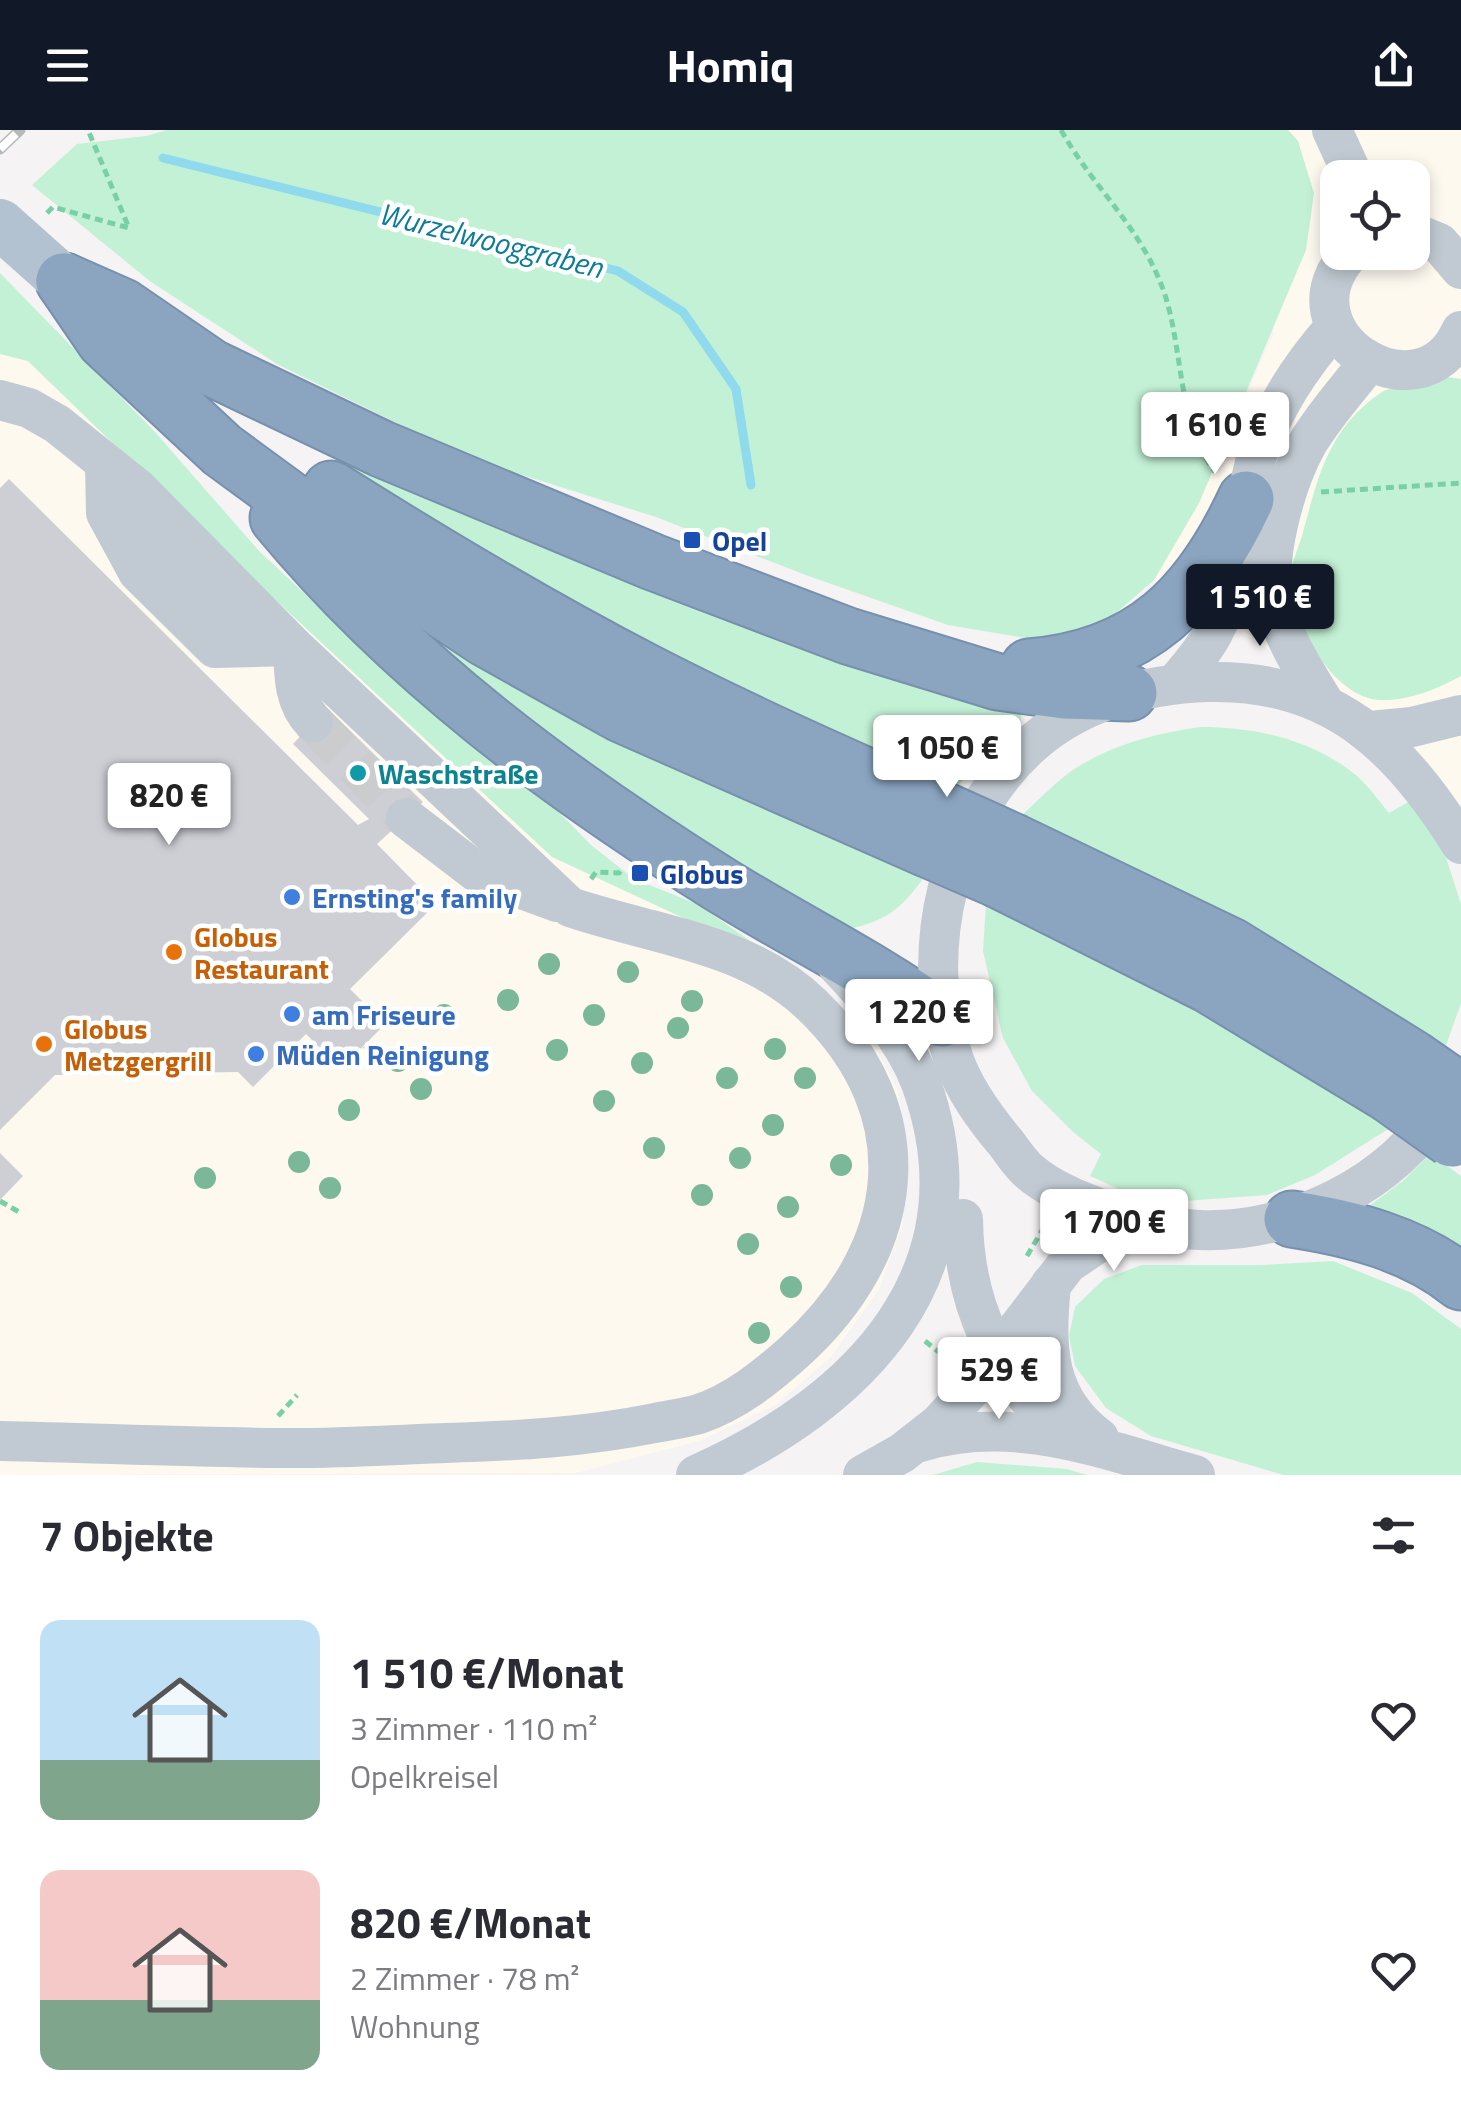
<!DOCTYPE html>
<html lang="de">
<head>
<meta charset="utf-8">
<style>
  body { margin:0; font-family:"Titillium Web",sans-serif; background:#f2f2f3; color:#2b2b33; height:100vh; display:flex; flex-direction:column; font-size:38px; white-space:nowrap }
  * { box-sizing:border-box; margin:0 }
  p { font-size:32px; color:#7c7c81 }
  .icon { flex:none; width:55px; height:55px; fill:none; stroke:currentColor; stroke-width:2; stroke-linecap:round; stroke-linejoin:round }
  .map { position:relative; height:1345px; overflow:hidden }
  .drawer { display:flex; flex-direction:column; background:#fff; flex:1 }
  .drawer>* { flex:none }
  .controls { position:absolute; left:1320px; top:30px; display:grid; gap:20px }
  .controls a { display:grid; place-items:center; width:110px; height:110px; border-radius:20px; background:#fff; box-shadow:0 5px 15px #0003; font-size:50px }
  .price { position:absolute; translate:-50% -85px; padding:0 22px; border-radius:10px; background:#fff; color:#222; font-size:32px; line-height:65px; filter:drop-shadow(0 2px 5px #0008) }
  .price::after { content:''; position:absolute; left:50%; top:60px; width:30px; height:22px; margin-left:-15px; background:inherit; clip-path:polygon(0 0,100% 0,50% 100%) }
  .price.on { background:#111827; color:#fff }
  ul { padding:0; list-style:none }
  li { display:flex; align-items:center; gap:30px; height:250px; padding:0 40px }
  li span { display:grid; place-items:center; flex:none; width:280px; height:200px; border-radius:20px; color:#555 }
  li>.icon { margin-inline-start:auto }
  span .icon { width:120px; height:120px; fill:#fffc; stroke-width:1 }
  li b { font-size:42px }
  h2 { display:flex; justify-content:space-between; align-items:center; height:120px; padding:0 40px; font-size:42px }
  header { display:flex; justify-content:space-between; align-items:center; height:130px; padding:0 40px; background:#111827; color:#fff; font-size:45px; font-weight:700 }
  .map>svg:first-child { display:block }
  .commercial { fill:#fdf9ef; fill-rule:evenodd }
  .green { fill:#c3f1d5 }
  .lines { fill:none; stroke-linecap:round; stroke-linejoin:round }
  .stream { stroke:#90daee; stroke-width:9 }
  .building { fill:#cdcfd5 }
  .minor-tunnel { stroke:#caccce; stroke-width:40; stroke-dasharray:40 20; stroke-linecap:butt }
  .highway-casing { stroke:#7690ad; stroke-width:59 }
  .path { stroke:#7ad0a6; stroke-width:5; stroke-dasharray:8 5; stroke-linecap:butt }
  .minor { stroke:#c1cad2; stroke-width:40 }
  .major { stroke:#b3c2d1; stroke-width:50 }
  .highway { stroke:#8ba5c1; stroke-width:55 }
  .rail-casing { stroke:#b5b8bd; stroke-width:11 }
  .rail { stroke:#fff; stroke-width:8; stroke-dasharray:22; stroke-linecap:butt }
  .highway-bridge-casing { stroke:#7690ad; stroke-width:59; stroke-linecap:butt }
  .highway-bridge { stroke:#8ba5c1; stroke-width:55 }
  .tree { fill:#7bb799 }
  .transit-dot { fill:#1a4fb4; stroke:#fff; stroke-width:4 }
  .culture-dot { fill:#0f9aa8; stroke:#fff; stroke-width:4 }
  .shop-dot { fill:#3f7fe0; stroke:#fff; stroke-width:4 }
  .food-dot { fill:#e8710a; stroke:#fff; stroke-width:4 }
  .labels { text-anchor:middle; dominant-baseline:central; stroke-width:9; stroke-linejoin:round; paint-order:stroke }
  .transit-label { font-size:28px; font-weight:bold; fill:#164399; stroke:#fff; text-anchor:start }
  .culture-label { font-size:28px; font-weight:bold; fill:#0d838f; stroke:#fff; text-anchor:start }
  .shop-label { font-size:28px; font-weight:bold; fill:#366cbe; stroke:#fff; text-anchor:start }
  .food-label { font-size:28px; font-weight:bold; fill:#c56008; stroke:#fff; text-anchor:start }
  .water-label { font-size:30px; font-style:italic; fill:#0c7c9b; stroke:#fff }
</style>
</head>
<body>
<header><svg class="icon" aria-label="menu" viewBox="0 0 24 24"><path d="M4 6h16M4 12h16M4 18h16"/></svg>Homiq<svg class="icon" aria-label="share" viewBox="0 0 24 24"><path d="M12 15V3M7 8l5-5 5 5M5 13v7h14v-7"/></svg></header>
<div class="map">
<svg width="1461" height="1345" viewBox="0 0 1461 1345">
  <rect width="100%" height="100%" fill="#f5f3f3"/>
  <g class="commercial">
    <path d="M1288,0H1461V686L1386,590L1154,450L1199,374L1273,204L1298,11ZM1338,48H1412V122H1338Z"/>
    <path d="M0,224L27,231L552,727L769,824L846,881L877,920L898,961L906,1022L903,1094L879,1159L831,1227L775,1275L699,1311L576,1343L0,1345Z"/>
  </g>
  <g class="green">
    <path d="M167,0H1288L1298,11L1314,63L1306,120L1199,373L1154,450L1101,496L1037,510L948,495L803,444L656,387L468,328L277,234L151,152L32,55L77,14L146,6Z"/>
    <path d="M0,143L155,302L259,421L379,533L542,665L591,715L634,749L697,774L769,824L720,805L552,727L239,436L28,231L0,224Z"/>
    <path d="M1448,247L1461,249V546C1438,559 1408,571 1381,570C1333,569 1292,492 1290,450C1290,436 1298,419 1302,406C1318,347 1328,298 1382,262C1388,257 1435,251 1448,247Z"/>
    <path d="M255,274L1023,572L1020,593L958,655L790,589L455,412Z"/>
    <path d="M403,476L716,650L923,749C894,787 884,790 839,802L744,746L413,512Z"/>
    <path d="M1201,597C1256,597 1315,610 1358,647C1369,657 1379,671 1389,683L1412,670L1442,715L1461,774V873L1443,924L1362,868L1023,684C1040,669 1057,650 1076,638C1114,614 1157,603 1201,597Z"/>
    <path d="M986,774L1201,875L1393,996L1315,1045L1267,1065L1184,1071L1139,1068L1090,1046L1101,1024L1072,1001L1032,961L1003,908L983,821Z"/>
    <path d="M1430,1024L1461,1046V1133L1357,1085L1404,1050Z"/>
    <path d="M1333,1131L1412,1163L1461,1199V1345H1284L1151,1306L1106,1278L1075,1236L1069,1206L1075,1177L1104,1149L1142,1135H1261Z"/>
    <path d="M977,1332L1067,1339L1087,1345H933Z"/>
  </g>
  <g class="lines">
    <path class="stream" d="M163,28L618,141L683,182L736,259L751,355"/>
  </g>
  <g class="building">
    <path d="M9,349L358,695L369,689L293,614L327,578L423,672L377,714L436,774L350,859L385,894L341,939L306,904L253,957L238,942L55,945L0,1000V358Z"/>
    <path d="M0,1023L23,1046L0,1070Z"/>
  </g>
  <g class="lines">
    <path class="minor-tunnel" d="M313,592L406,688"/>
    <g class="highway-casing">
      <g id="highway">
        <path d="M64,151L123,177L212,238L382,319L653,432L848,506L998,552L1065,561L1129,563"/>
        <path d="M64,151L105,211L222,320L417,463L485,508L621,584L925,718"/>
        <path d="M331,359C434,424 538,486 646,542C743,592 843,636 943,680"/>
        <path d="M278,388C402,538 558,653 721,755C795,801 872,838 942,889"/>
        <path d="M1029,537C1142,528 1200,468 1246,369"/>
        <path d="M1016,713L1231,816L1412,928"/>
        <path d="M999,750L1209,855L1389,964"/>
        <path d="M1292,1089C1351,1098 1414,1114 1461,1152"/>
      </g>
    </g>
    <g class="path">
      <path d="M1061,0C1091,54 1135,92 1159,149C1185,209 1174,288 1215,342"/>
      <path d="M47,83L53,77L129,98L88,0"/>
      <path d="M1321,362L1461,353"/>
      <path d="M591,749L596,742L619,743L623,737"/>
      <path d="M365,916L376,929"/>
      <path d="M0,1071L19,1082"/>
      <path d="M1027,1126L1047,1092"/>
      <path d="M925,1211L950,1231"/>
      <path d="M278,1286L297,1265"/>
    </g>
    <g class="minor">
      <path d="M1332,0L1354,48"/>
      <path d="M1412,102L1439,113L1461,139"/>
      <path d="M1351,122C1275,202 1420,294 1461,201"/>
      <path d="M0,270L29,278L57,294L137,358L293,516L570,777C652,805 747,812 812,875C926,985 906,1121 794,1222C766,1247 735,1272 699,1284C685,1288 669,1290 655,1293C585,1307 516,1311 445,1313C390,1315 334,1319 279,1318C186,1317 93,1313 0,1311"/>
      <path d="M105,335L106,383L138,442L215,518L293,516C294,544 293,571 313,592"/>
      <path d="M127,373L148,410L253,517"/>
      <path d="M1176,553C1189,537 1203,522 1213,503C1241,449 1239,381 1258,323C1274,277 1302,234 1335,197"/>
      <path d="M1326,576C1306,543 1283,509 1274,472C1264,428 1286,352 1307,314C1324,285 1348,259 1368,233"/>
      <path d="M1370,601L1412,597L1461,585"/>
      <path d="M406,688L478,743L557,772"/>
      <path d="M1442,973C1395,1054 1291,1104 1199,1100C1152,1098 1066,1073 1030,1042C1021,1035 1013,1022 1006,1013C985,988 965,961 954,930C916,825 948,686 1034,612C1083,570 1147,554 1209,552C1332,549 1400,616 1461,714"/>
      <path d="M963,1089C964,1179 999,1245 1064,1306"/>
      <path d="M1051,1154C1045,1216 1045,1268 1099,1308"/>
      <path d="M920,1312C1015,1283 1104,1320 1195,1345"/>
      <path d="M696,1345C859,1273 989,1142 921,953C904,908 869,869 837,835"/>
      <path d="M863,1345L902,1323L939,1294L973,1257L1067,1134L1101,1111L1142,1092"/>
    </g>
    <path class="major" d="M0,94L64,151"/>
    <use href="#highway" class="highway"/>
    <g class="rail-casing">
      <path id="rail" d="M0,19L20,0"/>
    </g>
    <use href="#rail" class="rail"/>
    <g class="highway-bridge-casing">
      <g id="highway-bridge">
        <path d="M943,680L1016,713"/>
        <path d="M925,718L999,750"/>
        <path d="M1412,928L1461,962"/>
        <path d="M1389,964L1452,1009"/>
      </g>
    </g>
    <use href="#highway-bridge" class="highway-bridge"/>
  </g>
  <g class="tree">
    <circle cx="549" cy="834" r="11"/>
    <circle cx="628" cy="842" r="11"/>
    <circle cx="508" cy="870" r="11"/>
    <circle cx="692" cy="871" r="11"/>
    <circle cx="444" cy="885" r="11"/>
    <circle cx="594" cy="885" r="11"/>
    <circle cx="678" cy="898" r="11"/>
    <circle cx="775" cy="919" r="11"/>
    <circle cx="557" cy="920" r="11"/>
    <circle cx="398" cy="931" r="11"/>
    <circle cx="642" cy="933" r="11"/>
    <circle cx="727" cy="948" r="11"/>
    <circle cx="805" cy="948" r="11"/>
    <circle cx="421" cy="959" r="11"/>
    <circle cx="604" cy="971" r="11"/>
    <circle cx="349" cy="980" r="11"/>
    <circle cx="773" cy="995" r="11"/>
    <circle cx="654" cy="1018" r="11"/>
    <circle cx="740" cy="1028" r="11"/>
    <circle cx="299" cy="1032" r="11"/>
    <circle cx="841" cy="1035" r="11"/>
    <circle cx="205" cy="1048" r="11"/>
    <circle cx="330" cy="1058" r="11"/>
    <circle cx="702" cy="1065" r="11"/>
    <circle cx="788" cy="1077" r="11"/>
    <circle cx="748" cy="1114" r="11"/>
    <circle cx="791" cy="1157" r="11"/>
    <circle cx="759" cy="1203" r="11"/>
  </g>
  <g class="transit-dot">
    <rect x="682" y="400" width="20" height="20" rx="5"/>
    <rect x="630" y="733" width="20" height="20" rx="5"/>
  </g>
  <circle class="culture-dot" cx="358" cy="643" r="10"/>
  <g class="shop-dot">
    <circle cx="292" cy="767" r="10"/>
    <circle cx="292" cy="884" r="10"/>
    <circle cx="256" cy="924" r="10"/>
  </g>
  <g class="food-dot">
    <circle cx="174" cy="822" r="10"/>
    <circle cx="44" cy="914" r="10"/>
  </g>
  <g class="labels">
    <g class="transit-label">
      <text x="712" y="410">Opel</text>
      <text x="660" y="743">Globus</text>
    </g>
    <g class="culture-label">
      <text x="378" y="643">Waschstraße</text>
    </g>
    <g class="shop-label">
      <text x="312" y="767">Ernsting's family</text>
      <text x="312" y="884">am Friseure</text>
      <text x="276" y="924">Müden Reinigung</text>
    </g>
    <g class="food-label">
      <text x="194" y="806">Globus<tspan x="194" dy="32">Restaurant</tspan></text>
      <text x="64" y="898">Globus<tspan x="64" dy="32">Metzgergrill</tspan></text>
    </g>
    <g class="water-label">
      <text transform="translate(491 110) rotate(14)">Wurzelwooggraben</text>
    </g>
  </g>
</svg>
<div class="controls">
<a><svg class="icon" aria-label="locate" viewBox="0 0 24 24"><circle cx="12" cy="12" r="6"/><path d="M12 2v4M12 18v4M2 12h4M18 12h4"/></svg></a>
</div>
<b class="price" style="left:1215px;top:347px">1 610 €</b>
<b class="price on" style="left:1260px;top:519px">1 510 €</b>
<b class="price" style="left:947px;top:670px">1 050 €</b>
<b class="price" style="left:169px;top:718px">820 €</b>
<b class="price" style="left:919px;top:934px">1 220 €</b>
<b class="price" style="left:1114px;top:1144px">1 700 €</b>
<b class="price" style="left:999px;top:1292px">529 €</b>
</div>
<section class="drawer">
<h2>7 Objekte<svg class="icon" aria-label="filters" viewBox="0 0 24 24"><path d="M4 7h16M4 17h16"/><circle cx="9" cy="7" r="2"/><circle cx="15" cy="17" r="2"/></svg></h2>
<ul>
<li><span style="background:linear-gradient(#bfe0f5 70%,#7fa58c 0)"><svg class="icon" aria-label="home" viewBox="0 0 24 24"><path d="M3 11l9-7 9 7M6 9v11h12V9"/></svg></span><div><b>1 510 €/Monat</b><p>3 Zimmer · 110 m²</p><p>Opelkreisel</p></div><svg class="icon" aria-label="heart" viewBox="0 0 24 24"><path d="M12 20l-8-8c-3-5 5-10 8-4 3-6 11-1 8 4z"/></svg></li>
<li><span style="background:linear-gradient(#f6c9c9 65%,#7fa58c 0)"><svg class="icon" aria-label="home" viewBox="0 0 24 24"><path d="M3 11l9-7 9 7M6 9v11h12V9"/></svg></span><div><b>820 €/Monat</b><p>2 Zimmer · 78 m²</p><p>Wohnung</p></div><svg class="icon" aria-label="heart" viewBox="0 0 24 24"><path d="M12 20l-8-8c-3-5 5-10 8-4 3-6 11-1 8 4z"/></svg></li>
</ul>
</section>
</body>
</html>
